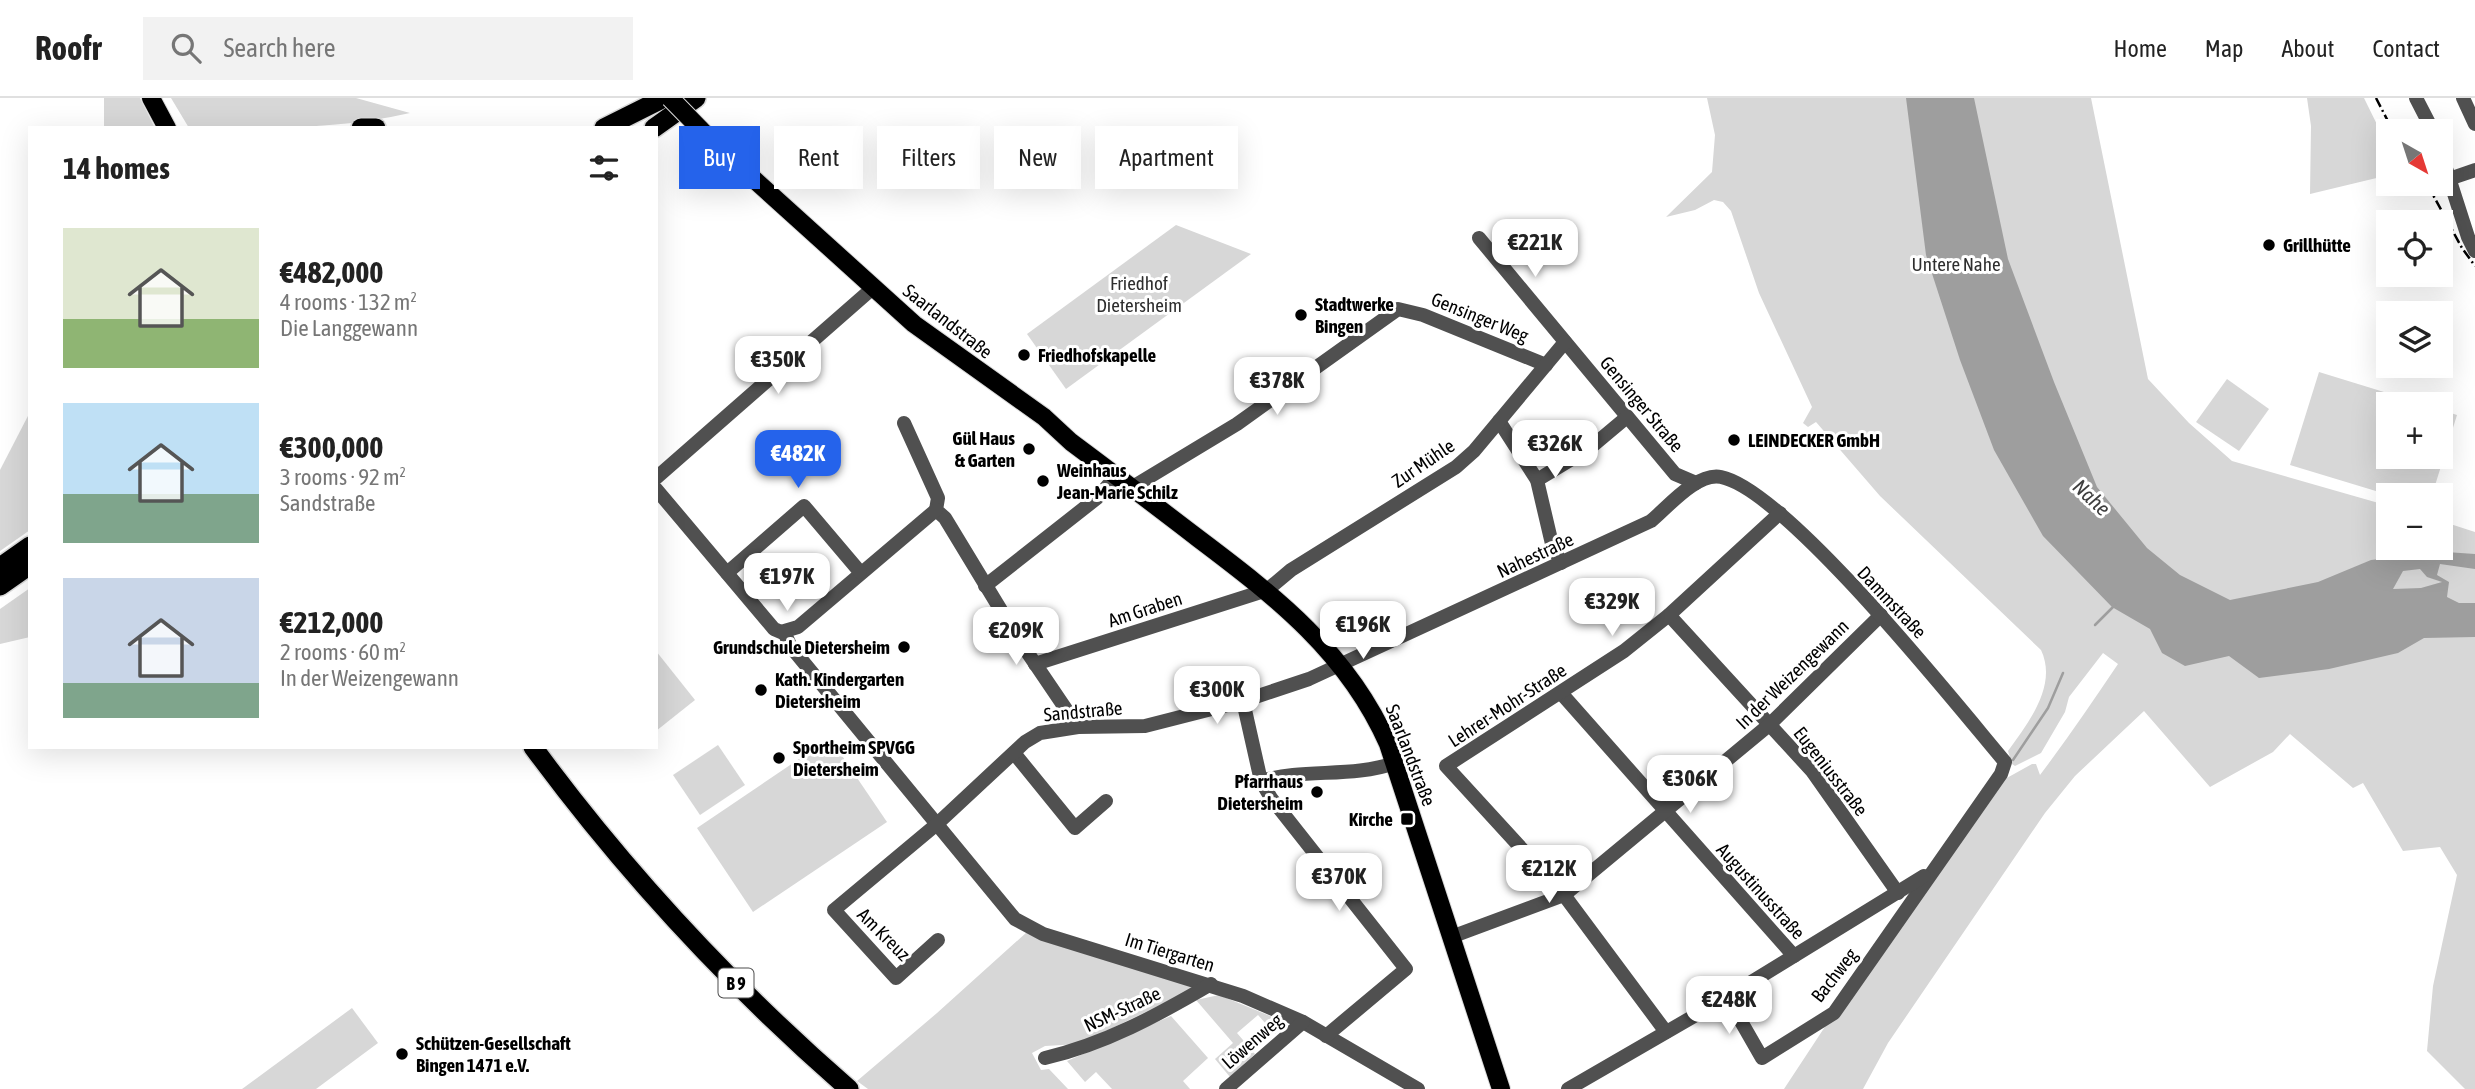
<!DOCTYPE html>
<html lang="en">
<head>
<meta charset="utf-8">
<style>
  body { margin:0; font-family:"Asap Condensed",sans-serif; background:#f2f2f2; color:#222; height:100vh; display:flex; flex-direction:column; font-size:26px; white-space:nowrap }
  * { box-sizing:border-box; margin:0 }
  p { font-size:23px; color:#767676 }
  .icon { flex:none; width:38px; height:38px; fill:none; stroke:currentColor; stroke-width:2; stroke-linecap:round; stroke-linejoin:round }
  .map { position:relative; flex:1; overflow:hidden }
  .panel { position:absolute; left:28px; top:28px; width:630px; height:623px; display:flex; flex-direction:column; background:#fff; border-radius:0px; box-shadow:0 7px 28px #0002 }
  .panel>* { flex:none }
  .banner { position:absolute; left:679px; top:28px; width:665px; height:63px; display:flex; gap:14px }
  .needle { width:46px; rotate:141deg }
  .tools { position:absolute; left:2376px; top:21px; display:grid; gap:14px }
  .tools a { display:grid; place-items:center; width:77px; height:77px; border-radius:0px; background:#fff; box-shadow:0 7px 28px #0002; font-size:35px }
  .price { position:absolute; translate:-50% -60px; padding:0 16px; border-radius:14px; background:#fff; color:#222; font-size:23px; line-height:46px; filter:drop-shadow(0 2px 4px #0008) }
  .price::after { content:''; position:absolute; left:50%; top:42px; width:21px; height:16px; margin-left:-10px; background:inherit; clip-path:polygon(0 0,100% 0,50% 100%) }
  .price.active { background:#2563eb; color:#fff }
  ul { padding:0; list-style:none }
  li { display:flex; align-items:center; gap:21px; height:175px; padding:0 35px }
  li span { display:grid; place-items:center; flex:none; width:196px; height:140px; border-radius:0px; color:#555 }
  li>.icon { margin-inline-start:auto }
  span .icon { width:84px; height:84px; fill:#fffc; stroke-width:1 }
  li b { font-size:30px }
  h2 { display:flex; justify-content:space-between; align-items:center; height:84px; padding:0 35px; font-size:30px }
  .tag { padding:0 24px; border-radius:0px; background:#fff; box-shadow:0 7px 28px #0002; font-size:24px; line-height:63px }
  .tag.active { background:#2563eb; color:#fff }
  header { display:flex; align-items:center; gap:42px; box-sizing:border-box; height:98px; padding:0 35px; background:#fff; border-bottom:2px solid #e0e0e0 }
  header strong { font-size:33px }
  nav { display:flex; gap:38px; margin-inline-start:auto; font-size:24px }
  .search { width:490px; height:63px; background:#f2f2f2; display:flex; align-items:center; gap:18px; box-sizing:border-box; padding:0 24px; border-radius:0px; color:#767676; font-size:26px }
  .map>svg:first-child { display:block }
  .green { fill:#d7d7d7 }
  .water { fill:#9e9e9e; fill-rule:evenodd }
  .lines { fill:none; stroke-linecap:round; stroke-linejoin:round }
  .stream { stroke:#9e9e9e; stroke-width:2.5 }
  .major-casing { stroke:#dbdbdb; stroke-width:20 }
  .highway-casing { stroke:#dbdbdb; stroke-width:22 }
  .minor { stroke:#505050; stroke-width:14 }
  .major { stroke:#000; stroke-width:18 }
  .highway { stroke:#000; stroke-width:19 }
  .rail { stroke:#000; stroke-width:2.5; stroke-dasharray:10 3.5 2 3.5; stroke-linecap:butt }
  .major-bridge-casing { stroke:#dbdbdb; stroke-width:20; stroke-linecap:butt }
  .major-bridge { stroke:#000; stroke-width:18 }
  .poi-dot { fill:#000; stroke:#fff; stroke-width:2.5 }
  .labels { text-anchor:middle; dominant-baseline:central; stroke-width:6; stroke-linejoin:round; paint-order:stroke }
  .shield { fill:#fff; stroke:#4c4c4c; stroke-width:2 }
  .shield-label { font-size:18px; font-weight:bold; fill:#000 }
  .poi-label { font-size:19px; font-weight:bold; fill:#000; stroke:#fff; text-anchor:start }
  .park-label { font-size:19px; fill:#2e2e2e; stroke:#fff }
  .street-label { font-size:19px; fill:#000; stroke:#fff }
  .water-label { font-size:21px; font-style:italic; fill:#3f3f3f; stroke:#fff }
</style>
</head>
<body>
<header>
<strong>Roofr</strong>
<div class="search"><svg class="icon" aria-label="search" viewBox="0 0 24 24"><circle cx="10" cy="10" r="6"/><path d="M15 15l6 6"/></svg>Search here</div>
<nav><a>Home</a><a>Map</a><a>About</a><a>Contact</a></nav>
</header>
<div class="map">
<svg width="2475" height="991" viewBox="0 0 2475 991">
  <rect width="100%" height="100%" fill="#fff"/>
  <g class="green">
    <path d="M104,0H140L155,30H104Z"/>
    <path d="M171,0H356L410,15C338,32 263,30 189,30Z"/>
    <path d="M1707,0H2091L2148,281L2189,325L2232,363L2389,408V450H2441V423L2475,434V991H2465L2427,953L2433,888L2457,777L2440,749L2403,753L2363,685L2353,690L2290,636L2273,654L2210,689L2144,613L2075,678L2045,715L1888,945L1863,991H1784L1834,915L2005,681L2032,666H2036L2040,677C2068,640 2093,603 2118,566L2103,555L2069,599L2065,614L2041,655L2015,668L2012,666L2008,653C2028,625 2058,588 2041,552L1880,398L1816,324L1808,329L1803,325L1812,309L1759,195L1731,113L1723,104L1714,102L1695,112L1666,119L1712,74L1715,37Z"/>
    <path d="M2307,0H2364L2389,51V77L2310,96L2311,28Z"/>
    <path d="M1176,127L1251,156L1066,291L1027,236Z"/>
    <path d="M2319,274L2423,306H2389V359H2441V312L2457,317L2432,397H2389L2290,367Z"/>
    <path d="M2227,281L2269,311L2239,353L2196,324Z"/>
    <path d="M30,314V432L0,453V372Z"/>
    <path d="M30,490V539L0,546V511Z"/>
    <path d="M656,553L695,602L656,633Z"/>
    <path d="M830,640L887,724L753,814L697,730Z"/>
    <path d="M718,647L745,687L700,717L673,677Z"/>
    <path d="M1027,834L1204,886L1079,946L1045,948L1032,955L1041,972L1049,971L1068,991H868L857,983L937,915Z"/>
    <path d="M1219,897L1287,925L1275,936L1258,917L1237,935L1255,956L1230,979L1215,961L1233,945L1196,902Z"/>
    <path d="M352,910L378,945L316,991H242Z"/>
    <path d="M1171,918L1208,960L1183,983L1190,991H1112L1096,974L1085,984L1067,963Z"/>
  </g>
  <path class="water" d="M1906,0H1974L2008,161L2054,284L2097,389L2147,450L2180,477L2230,502L2318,484L2371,462L2446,454L2475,456V471L2440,466L2437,477L2449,484L2447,499L2459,505H2475V539L2424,540L2398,555L2329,571L2259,580L2229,558L2185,568L2162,555L2150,531L2112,509L2043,438L1994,352L1960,262L1926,157ZM2420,471L2427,479L2442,484L2421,490L2393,491L2403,473Z"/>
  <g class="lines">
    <g class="stream">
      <path d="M2095,527L2115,507"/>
      <path d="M2013,662L2048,610L2063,575"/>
    </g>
    <g class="major-casing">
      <g id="major">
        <path d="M151,0L167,30"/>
        <path d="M715,46L914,226L1044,319L1071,344C1114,376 1156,408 1199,441C1276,499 1348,555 1388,646L1501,991"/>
      </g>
    </g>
    <g class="highway-casing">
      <g id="highway">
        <path d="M361,30H376"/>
        <path d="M604,30L660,2"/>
        <path d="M654,30L696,0"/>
        <path d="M0,469L30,448"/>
        <path d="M0,488L30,467"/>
        <path d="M533,649C625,774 732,889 849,991"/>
      </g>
    </g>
    <g class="minor">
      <path d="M2416,0L2433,33"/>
      <path d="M2463,0L2475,26"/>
      <path d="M2441,55L2468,139L2475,153"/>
      <path d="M2449,81L2475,72"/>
      <path d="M1479,140L1675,376L1696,385"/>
      <path d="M1499,323L1537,382L1552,446L1561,465"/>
      <path d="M904,325L938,400L936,412L945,420L1019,542L1078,629"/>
      <path d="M656,380L874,189"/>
      <path d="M1537,382L1590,350L1627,319"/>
      <path d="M1131,390L1237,326L1398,211L1423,217L1546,267"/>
      <path d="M656,391L774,531L781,534L798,529L936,412"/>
      <path d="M727,475L804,408L860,474"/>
      <path d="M985,488L1097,400L1116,378"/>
      <path d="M1669,517L1812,673L1898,795"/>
      <path d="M784,534L791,549L1015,821L1043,836L1243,898L1303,924L1418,991"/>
      <path d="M1035,566L1267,492L1291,472L1456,369L1474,353L1565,244"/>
      <path d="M1561,595L1794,858"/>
      <path d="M1243,603L1261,683L1271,700L1406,871L1326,938"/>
      <path d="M1014,655L1075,730L1106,703"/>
      <path d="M1261,683C1305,670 1351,680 1395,665"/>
      <path d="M1451,839L1564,797L1769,627L1881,517"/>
      <path d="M938,842L896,880L834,812L937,726L1025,644L1040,635L1078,629L1145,628L1243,603L1309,581L1651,423C1668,409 1697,374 1721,379C1786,392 1956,606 2005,664L2001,676L1834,915L1762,960L1727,899"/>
      <path d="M1666,934L1564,797L1446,668L1624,553L1669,517L1780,415"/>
      <path d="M1045,960C1105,946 1158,917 1211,886"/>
      <path d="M1226,991L1303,924"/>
      <path d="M1568,991L1727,899L1924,778"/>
    </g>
    <use href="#major" class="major"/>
    <use href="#highway" class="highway"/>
    <g class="rail">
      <path d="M2376,0L2393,33"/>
      <path d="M2427,86L2462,150L2475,168"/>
    </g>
    <g class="major-bridge-casing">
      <path id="major-bridge" d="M670,0L715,46"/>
    </g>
    <use href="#major-bridge" class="major-bridge"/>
  </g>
  <g class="poi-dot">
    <circle cx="2269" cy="147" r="7"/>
    <circle cx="1301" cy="217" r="7"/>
    <circle cx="1024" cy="257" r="7"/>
    <circle cx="1734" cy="342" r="7"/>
    <circle cx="1029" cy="351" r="7"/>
    <circle cx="1043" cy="383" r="7"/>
    <circle cx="904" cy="549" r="7"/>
    <circle cx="761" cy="592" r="7"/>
    <circle cx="779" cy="660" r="7"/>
    <circle cx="1317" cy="694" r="7"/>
    <rect x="1400" y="714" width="14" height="14" rx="3.5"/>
    <circle cx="402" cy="956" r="7"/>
  </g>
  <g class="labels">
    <rect class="shield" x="718.5" y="870.5" width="35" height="29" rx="5"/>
    <g class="shield-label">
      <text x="736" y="885">B 9</text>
    </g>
    <g class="poi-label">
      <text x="2283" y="147">Grillhütte</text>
      <text x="1315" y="206">Stadtwerke<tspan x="1315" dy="22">Bingen</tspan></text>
      <text x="1038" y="257">Friedhofskapelle</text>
      <text x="1015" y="340" text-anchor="end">Gül Haus<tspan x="1015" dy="22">&amp; Garten</tspan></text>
      <text x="1748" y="342">LEINDECKER GmbH</text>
      <text x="1057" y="372">Weinhaus<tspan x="1057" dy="22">Jean-Marie Schilz</tspan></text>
      <text x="890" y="549" text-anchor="end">Grundschule Dietersheim</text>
      <text x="775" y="581">Kath. Kindergarten<tspan x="775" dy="22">Dietersheim</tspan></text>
      <text x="793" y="649">Sportheim SPVGG<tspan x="793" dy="22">Dietersheim</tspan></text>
      <text x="1303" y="683" text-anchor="end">Pfarrhaus<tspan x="1303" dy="22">Dietersheim</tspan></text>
      <text x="1393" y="721" text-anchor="end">Kirche</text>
      <text x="416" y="945">Schützen-Gesellschaft<tspan x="416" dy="22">Bingen 1471 e.V.</tspan></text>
    </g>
    <g class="park-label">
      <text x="1956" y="166">Untere Nahe</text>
      <text x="1139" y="185">Friedhof<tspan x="1139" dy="22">Dietersheim</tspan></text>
    </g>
    <g class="street-label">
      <text transform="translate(1480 219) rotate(22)">Gensinger Weg</text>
      <text transform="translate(948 223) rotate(38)">Saarlandstraße</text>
      <text transform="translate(1642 306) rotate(50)">Gensinger Straße</text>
      <text transform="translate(1423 365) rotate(-34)">Zur Mühle</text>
      <text transform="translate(1535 457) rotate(-25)">Nahestraße</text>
      <text transform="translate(1892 504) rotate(47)">Dammstraße</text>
      <text transform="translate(1145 511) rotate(-18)">Am Graben</text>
      <text transform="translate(1792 576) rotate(-44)">In der Weizengewann</text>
      <text transform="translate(1507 607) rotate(-33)">Lehrer-Mohr-Straße</text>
      <text transform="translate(1083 613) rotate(-5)">Sandstraße</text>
      <text transform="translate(1411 657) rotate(69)">Saarlandstraße</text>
      <text transform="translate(1831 673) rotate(52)">Eugeniusstraße</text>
      <text transform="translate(1761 793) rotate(48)">Augustinusstraße</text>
      <text transform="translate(884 836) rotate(45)">Am Kreuz</text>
      <text transform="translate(1170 854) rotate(17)">Im Tiergarten</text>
      <text transform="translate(1834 877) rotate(-52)">Bachweg</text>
      <text transform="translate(1122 911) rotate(-25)">NSM-Straße</text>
      <text transform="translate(1252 943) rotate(-41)">Löwenweg</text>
    </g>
    <g class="water-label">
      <text transform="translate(2092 399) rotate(43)">Nahe</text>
    </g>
  </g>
</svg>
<div class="tools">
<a><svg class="needle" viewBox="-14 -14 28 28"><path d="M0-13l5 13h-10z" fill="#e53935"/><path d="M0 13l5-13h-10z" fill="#767676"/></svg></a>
<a><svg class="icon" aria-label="locate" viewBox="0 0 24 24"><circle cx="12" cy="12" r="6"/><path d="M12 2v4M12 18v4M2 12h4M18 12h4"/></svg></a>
<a><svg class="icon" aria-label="layers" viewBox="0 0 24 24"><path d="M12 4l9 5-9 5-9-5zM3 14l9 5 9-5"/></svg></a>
<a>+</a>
<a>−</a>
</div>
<b class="price" style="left:1535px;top:181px">€221K</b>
<b class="price" style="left:778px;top:298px">€350K</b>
<b class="price" style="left:1277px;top:319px">€378K</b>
<b class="price" style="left:1555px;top:382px">€326K</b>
<b class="price active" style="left:798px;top:392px">€482K</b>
<b class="price" style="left:787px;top:515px">€197K</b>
<b class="price" style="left:1612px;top:540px">€329K</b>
<b class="price" style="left:1363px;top:563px">€196K</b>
<b class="price" style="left:1016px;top:569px">€209K</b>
<b class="price" style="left:1217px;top:628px">€300K</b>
<b class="price" style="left:1690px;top:717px">€306K</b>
<b class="price" style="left:1549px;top:807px">€212K</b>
<b class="price" style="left:1339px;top:815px">€370K</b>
<b class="price" style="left:1729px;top:938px">€248K</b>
<div class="banner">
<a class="tag active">Buy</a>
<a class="tag">Rent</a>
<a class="tag">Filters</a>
<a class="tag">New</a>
<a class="tag">Apartment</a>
</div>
<section class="panel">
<h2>14 homes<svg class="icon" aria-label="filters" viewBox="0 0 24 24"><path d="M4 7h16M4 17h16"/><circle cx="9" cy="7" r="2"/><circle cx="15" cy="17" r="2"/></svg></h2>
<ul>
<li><span style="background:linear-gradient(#dfe7d0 65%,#8fb573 0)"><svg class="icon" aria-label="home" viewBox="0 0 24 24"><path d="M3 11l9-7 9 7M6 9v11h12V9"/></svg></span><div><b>€482,000</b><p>4 rooms · 132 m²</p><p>Die Langgewann</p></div></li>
<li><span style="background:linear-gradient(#bfe0f5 65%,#7fa58c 0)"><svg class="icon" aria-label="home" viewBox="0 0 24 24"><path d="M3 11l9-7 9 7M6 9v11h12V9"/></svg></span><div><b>€300,000</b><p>3 rooms · 92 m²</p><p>Sandstraße</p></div></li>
<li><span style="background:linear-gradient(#c9d6e8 75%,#7fa58c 0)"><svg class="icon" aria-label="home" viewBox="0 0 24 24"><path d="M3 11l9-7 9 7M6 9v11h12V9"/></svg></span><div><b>€212,000</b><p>2 rooms · 60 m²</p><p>In der Weizengewann</p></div></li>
</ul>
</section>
</div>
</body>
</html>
